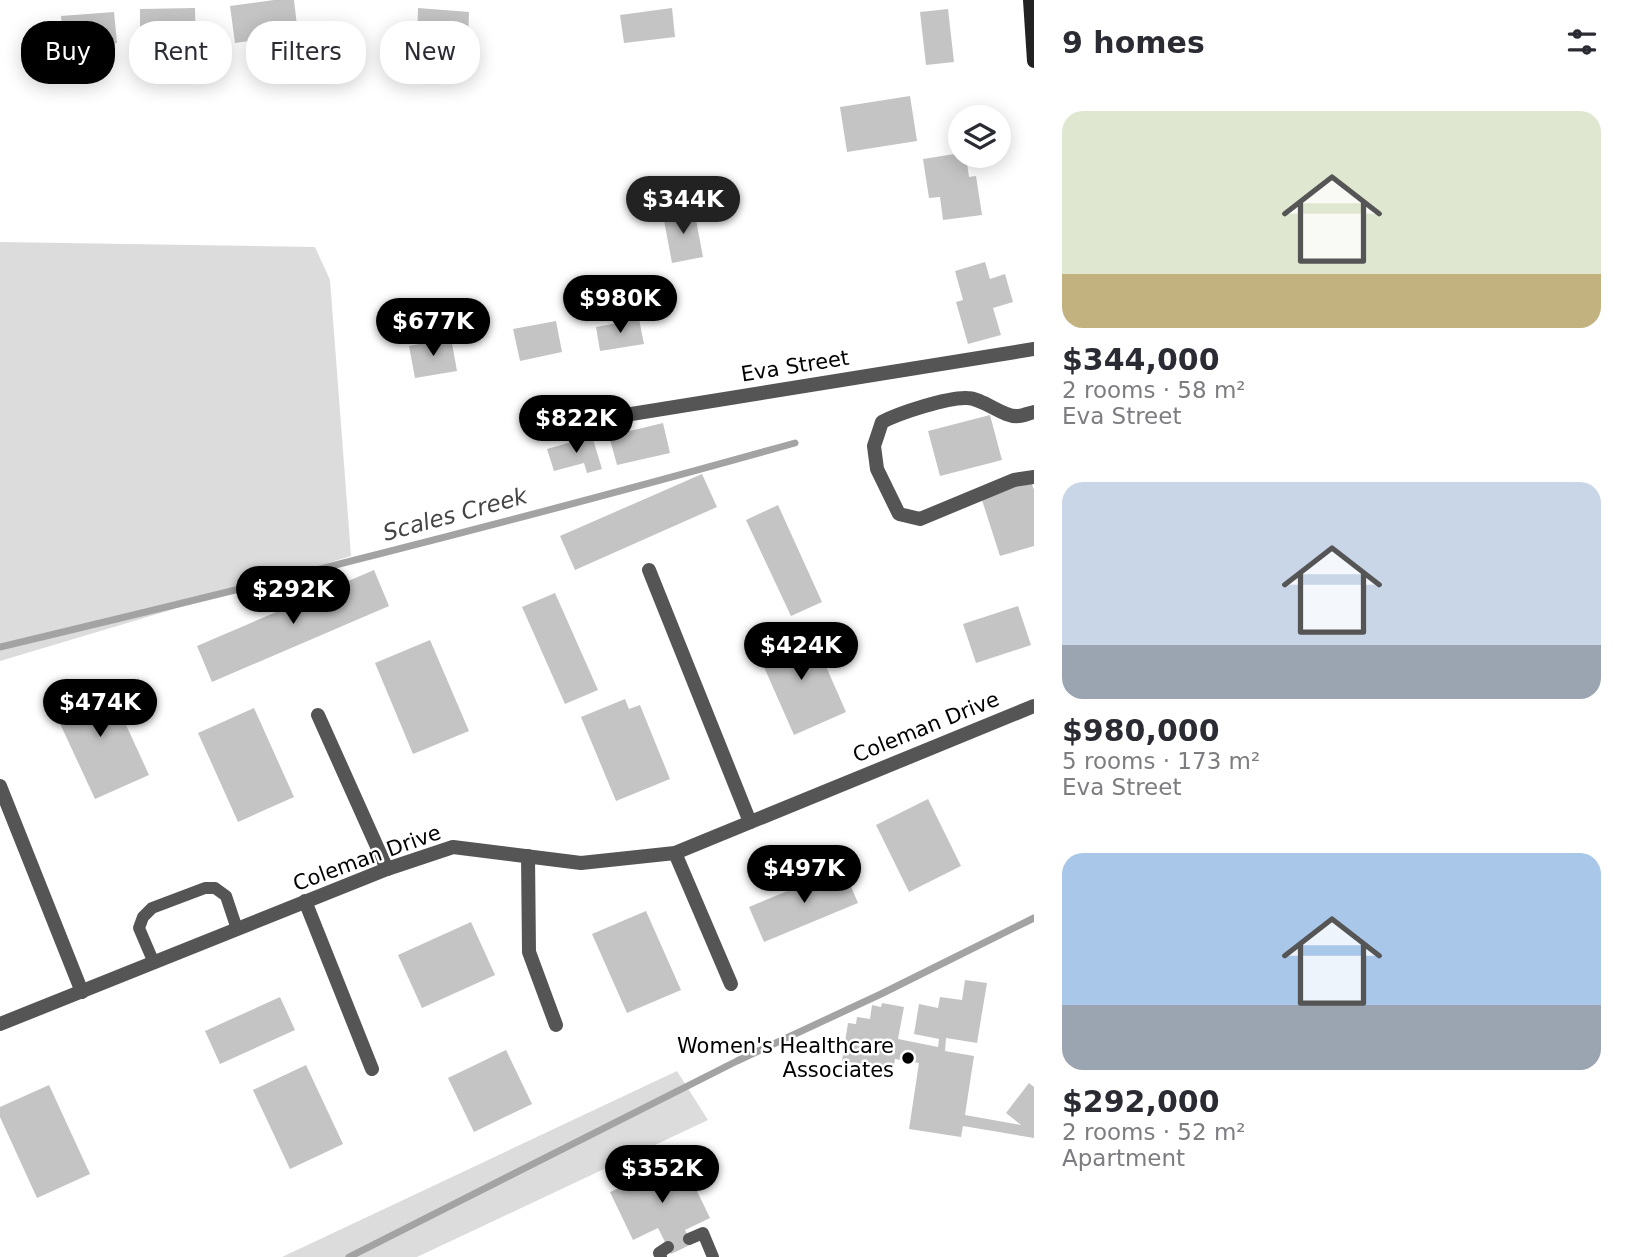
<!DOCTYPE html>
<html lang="en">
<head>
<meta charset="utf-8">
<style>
  body { margin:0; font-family:"DejaVu Sans",sans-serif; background:#f2f2f3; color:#2b2b33; height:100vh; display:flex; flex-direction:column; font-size:26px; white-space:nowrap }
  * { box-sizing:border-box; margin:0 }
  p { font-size:23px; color:#7c7c81 }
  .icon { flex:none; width:38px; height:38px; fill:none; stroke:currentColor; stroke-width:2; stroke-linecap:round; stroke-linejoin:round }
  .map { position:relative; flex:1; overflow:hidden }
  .panel { display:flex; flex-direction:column; background:#fff; width:595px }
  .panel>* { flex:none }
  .guide { position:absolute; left:21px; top:21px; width:665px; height:63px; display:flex; gap:14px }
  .buttons { position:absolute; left:948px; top:105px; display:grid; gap:14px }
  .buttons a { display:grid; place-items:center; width:63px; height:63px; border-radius:50%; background:#fff; box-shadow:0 4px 18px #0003; font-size:35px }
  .price { position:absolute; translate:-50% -60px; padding:0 16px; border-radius:24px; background:#000; color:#fff; font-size:23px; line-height:46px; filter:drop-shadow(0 2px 4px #0008) }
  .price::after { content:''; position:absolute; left:50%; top:42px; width:21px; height:16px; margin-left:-10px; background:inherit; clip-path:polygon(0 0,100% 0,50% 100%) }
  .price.selected { background:#222; color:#fff }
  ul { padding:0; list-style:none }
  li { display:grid; align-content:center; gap:14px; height:371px; padding:0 28px }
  li span { display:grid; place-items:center; height:217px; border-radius:21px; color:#555 }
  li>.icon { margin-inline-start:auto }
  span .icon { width:126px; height:126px; fill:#fffc; stroke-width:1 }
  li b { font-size:30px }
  h2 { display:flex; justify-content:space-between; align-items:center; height:84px; padding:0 28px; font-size:30px }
  .chip { padding:0 24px; border-radius:28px; background:#fff; box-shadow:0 4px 18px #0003; font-size:24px; line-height:63px }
  .chip.selected { background:#000; color:#fff }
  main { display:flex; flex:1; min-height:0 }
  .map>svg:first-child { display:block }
  .green { fill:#dcdcdc }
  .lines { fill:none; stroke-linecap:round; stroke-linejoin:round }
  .stream { stroke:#a3a3a3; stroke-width:7 }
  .building { fill:#c4c4c4 }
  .service { stroke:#555; stroke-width:12 }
  .minor { stroke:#555; stroke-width:14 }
  .secondary { stroke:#222; stroke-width:14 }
  .poi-dot { fill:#000; stroke:#fff; stroke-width:2.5 }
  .labels { text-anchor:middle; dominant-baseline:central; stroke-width:5; stroke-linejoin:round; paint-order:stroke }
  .street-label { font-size:21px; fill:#000; stroke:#fff }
  .poi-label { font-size:21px; fill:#000; stroke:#fff; text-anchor:end }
  .water-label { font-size:23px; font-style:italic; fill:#444; stroke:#fff }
</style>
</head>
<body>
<main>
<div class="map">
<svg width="1034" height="1257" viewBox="0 0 1034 1257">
  <rect width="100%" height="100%" fill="#fff"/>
  <g class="green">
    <path d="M0,242L315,247L330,280L351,556L0,661Z"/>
    <path d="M677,1071L708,1120L417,1257H282Z"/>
  </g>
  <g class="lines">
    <g class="stream">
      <path d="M0,647C266,584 531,517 795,443"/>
      <path d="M349,1257L737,1061L881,994L1034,918"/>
    </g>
  </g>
  <g class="building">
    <path d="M274,0H294L298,34L235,43L230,6Z"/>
    <path d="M195,8L196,56L156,57V43H140V9Z"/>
    <path d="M418,8L469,12L468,43L417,40Z"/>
    <path d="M672,8L675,37L624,43L620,15Z"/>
    <path d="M948,9L954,62L926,65L920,12Z"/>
    <path d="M114,12L117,43L64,47L61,16Z"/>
    <path d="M910,96L917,141L847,152L840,107Z"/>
    <path d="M961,153V156H966L969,177L976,176L982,215L943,220L940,197L929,198L923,159Z"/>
    <path d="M694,209L703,257L672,263L663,215Z"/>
    <path d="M985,262L990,279L1005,274L1013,302L993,308L1001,335L968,344L956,302L963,300L955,271Z"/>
    <path d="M639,319L644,344L600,351L596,327Z"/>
    <path d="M556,321L562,352L520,361L513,329Z"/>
    <path d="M451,338L457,371L415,378L409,346Z"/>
    <path d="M990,415L1002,460L940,476L928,431Z"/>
    <path d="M663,423L670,453L617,465L609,436Z"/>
    <path d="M592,436L602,469L587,473L584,463L554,471L547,449Z"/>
    <path d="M702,474L717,507L575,570L560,536Z"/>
    <path d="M1031,481L1034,490V546L1000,556L981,497Z"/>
    <path d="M778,505L822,602L791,616L746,520Z"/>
    <path d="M374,570L389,606L212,682L197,646Z"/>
    <path d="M555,593L598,690L565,704L522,607Z"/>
    <path d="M1018,606L1031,645L976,663L963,624Z"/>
    <path d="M799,630L804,643L814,639L846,712L794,735L756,649Z"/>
    <path d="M430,640L469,731L413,754L375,663Z"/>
    <path d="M105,679L149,775L95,799L51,704Z"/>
    <path d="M625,699L629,709L640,705L670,779L616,801L581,717Z"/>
    <path d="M254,708L294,797L238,822L198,733Z"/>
    <path d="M928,799L961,866L909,892L876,825Z"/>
    <path d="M843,868L858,903L764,942L749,907Z"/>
    <path d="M646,911L681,990L627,1013L592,934Z"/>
    <path d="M471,922L495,975L422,1008L398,955Z"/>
    <path d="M965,980L987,983L977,1043L946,1038L945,1051L974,1056L965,1115L1021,1125L1006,1113L1029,1083L1034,1087V1138L963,1126L961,1137L909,1129L919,1063L895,1059L892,1079L875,1076L877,1066L842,1061L848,1023L856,1024L857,1017L870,1019L872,1005L881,1007L882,1003L904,1007L898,1039L938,1047L939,1039L914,1034L919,1004L938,1008L940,997L962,1000Z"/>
    <path d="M280,997L295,1030L220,1064L205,1031Z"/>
    <path d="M506,1050L532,1104L474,1132L448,1078Z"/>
    <path d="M306,1065L343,1144L290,1169L253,1090Z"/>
    <path d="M49,1085L90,1174L37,1198L0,1117V1107Z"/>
    <path d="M681,1158L710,1218L685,1230L692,1244L671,1254L658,1228L633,1240L610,1192Z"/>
  </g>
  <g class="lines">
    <g class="service">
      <path d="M154,963L139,928L143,917L152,908L205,888H215L226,896L237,929"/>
      <path d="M689,1239L703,1233L713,1257"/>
      <path d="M661,1257L659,1253L668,1247"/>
    </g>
    <g class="minor">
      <path d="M1034,412C1029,413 1023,416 1018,416C1004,418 983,398 967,398C948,397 899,413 882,422L874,446L877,469L899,514L920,519L1014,480L1034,477"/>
      <path d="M563,425L1034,349"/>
      <path d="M649,570L750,822"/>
      <path d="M318,715L387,869"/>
      <path d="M0,786L82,992"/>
      <path d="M675,853L731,984"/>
      <path d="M528,856L529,952L556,1025"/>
      <path d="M305,901L372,1069"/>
      <path d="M0,1024L387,869L453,847L581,863L675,853L1034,706"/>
    </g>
    <path class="secondary" d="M1030,0L1034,61"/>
  </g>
  <circle class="poi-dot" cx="908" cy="1058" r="7"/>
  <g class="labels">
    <g class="street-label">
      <text transform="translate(795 366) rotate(-9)">Eva Street</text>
      <text transform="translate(926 727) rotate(-22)">Coleman Drive</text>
      <text transform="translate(367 858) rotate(-20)">Coleman Drive</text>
    </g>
    <g class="poi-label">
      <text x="894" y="1046">Women's Healthcare<tspan x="894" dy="24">Associates</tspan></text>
    </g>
    <g class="water-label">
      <text transform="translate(455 514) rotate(-15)">Scales Creek</text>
    </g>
  </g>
</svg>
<div class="buttons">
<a><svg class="icon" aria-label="layers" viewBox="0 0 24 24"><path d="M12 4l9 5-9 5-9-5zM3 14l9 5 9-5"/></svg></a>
</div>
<b class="price selected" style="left:683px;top:236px">$344K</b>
<b class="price" style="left:620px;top:335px">$980K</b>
<b class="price" style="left:433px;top:358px">$677K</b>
<b class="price" style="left:576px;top:455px">$822K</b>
<b class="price" style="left:293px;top:626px">$292K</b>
<b class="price" style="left:801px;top:682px">$424K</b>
<b class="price" style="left:100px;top:739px">$474K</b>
<b class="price" style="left:804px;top:905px">$497K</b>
<b class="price" style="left:662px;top:1205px">$352K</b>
<div class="guide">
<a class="chip selected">Buy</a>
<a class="chip">Rent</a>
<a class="chip">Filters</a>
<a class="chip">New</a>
</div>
</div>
<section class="panel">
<h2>9 homes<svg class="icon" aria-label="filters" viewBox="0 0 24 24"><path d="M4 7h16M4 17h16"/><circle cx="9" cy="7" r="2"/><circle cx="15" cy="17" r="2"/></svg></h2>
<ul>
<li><span style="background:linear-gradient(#dfe7d0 75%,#c2b280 0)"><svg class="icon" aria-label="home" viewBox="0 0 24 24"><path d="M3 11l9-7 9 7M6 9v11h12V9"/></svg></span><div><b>$344,000</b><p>2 rooms · 58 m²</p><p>Eva Street</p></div></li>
<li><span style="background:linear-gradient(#c9d6e8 75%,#9aa5b1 0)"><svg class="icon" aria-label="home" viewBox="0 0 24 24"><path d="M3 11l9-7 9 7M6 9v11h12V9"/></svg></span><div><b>$980,000</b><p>5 rooms · 173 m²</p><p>Eva Street</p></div></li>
<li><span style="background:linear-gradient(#a9c7e8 70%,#9aa5b1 0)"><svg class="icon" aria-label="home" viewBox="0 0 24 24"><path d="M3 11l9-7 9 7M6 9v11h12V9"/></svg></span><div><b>$292,000</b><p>2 rooms · 52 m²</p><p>Apartment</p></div></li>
</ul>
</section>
</main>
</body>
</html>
